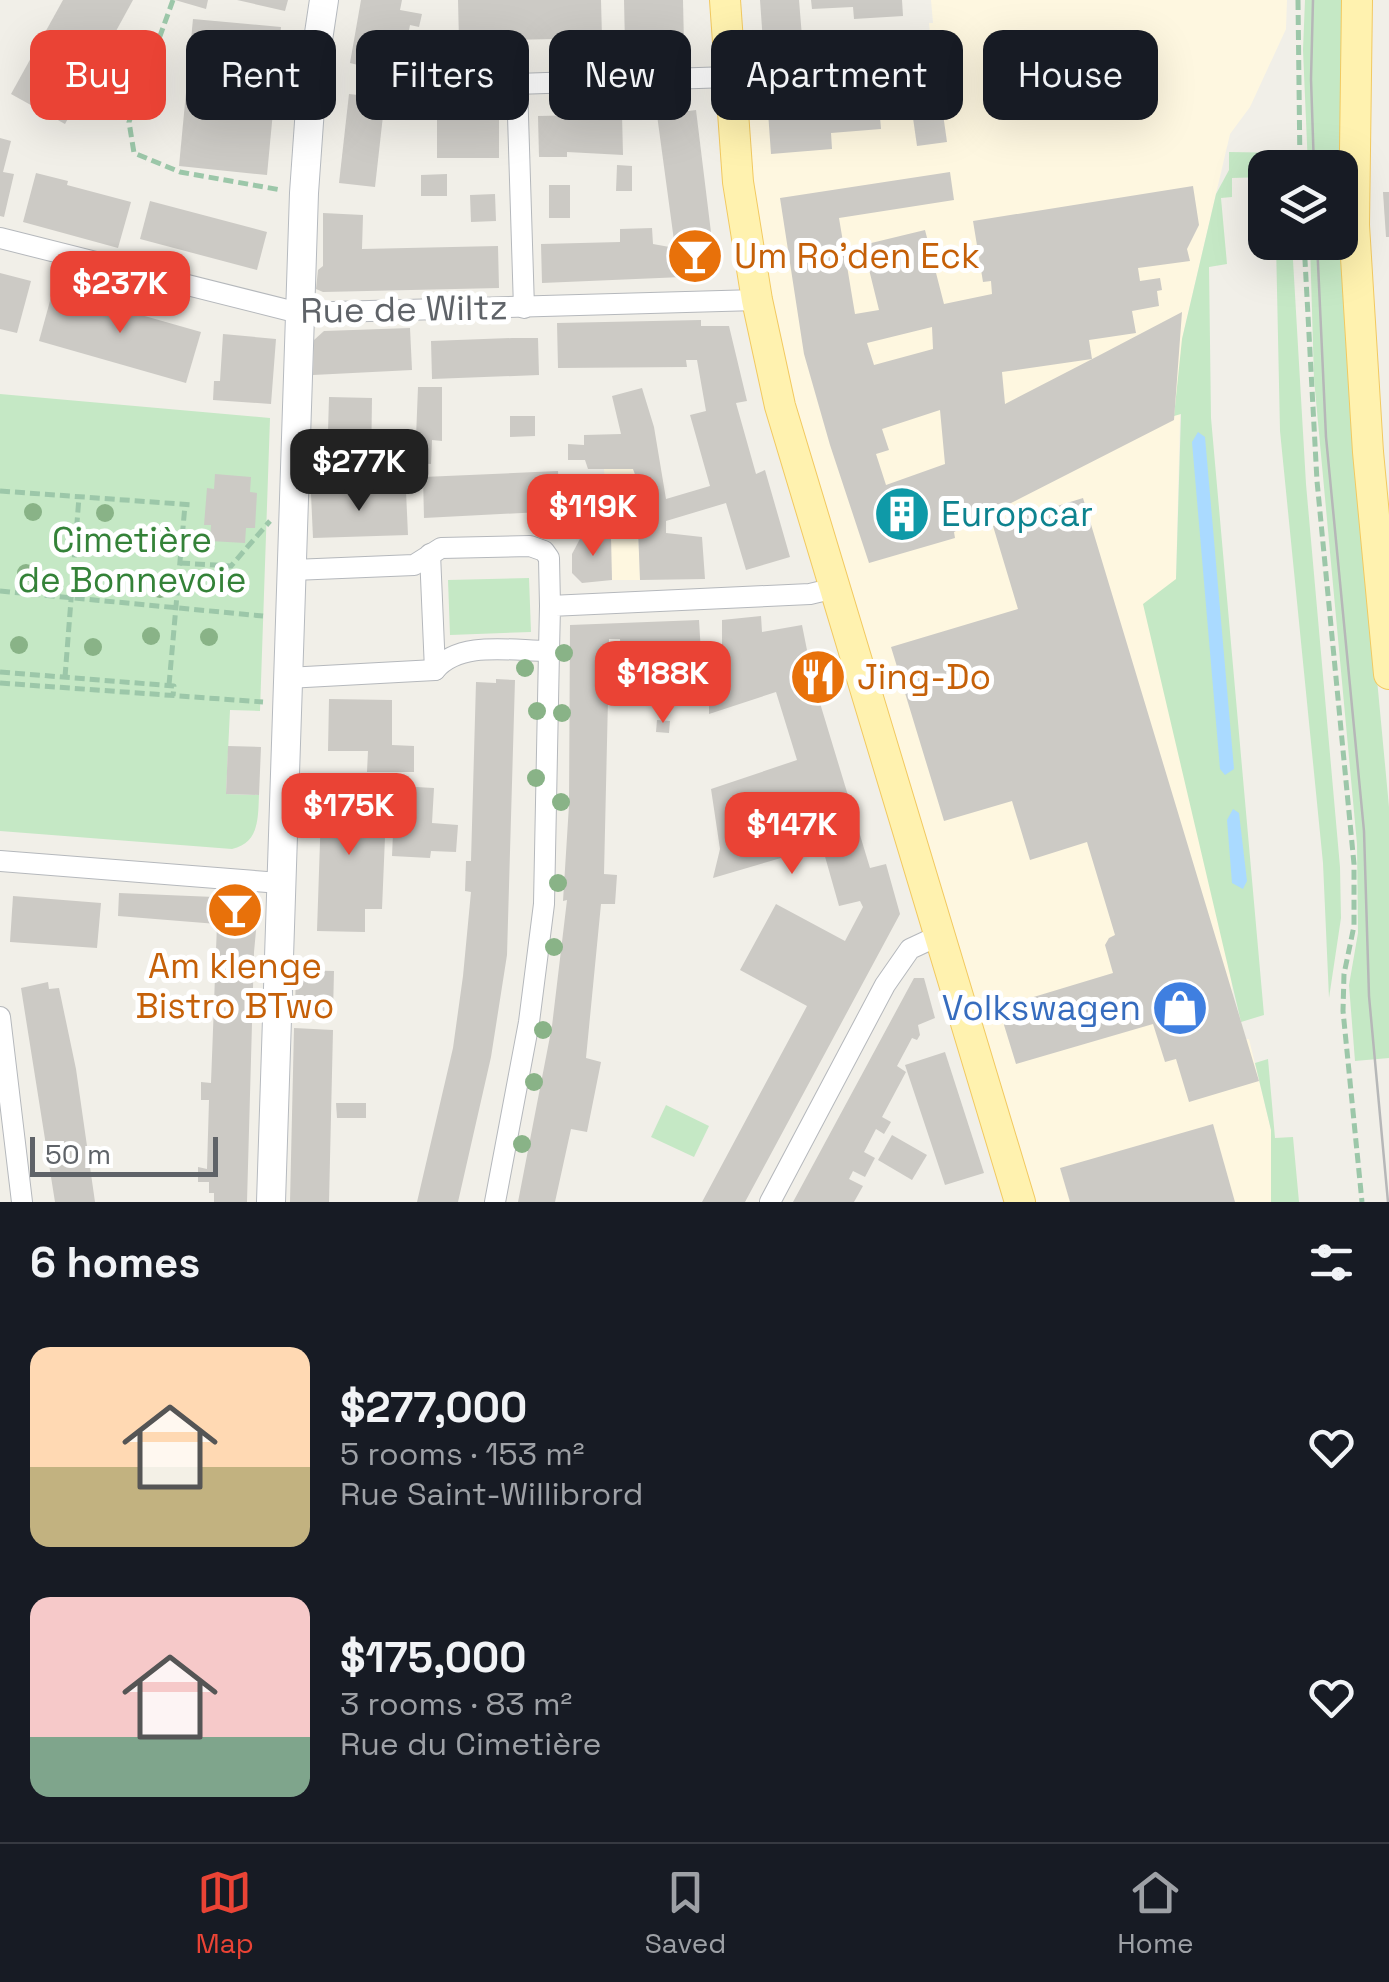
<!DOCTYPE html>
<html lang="en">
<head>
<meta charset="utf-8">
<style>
  body { margin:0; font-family:"Space Grotesk",sans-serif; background:#242831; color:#f1f3f6; height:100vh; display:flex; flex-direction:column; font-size:38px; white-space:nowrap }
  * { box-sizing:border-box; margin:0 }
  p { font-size:32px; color:#9ea1a6 }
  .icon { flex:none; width:55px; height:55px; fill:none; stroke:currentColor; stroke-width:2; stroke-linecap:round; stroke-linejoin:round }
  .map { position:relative; height:1202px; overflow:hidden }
  .sheet { display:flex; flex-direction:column; background:#171b24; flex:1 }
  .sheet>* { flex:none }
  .top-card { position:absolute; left:30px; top:30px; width:1330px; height:90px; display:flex; gap:20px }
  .controls { position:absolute; left:1248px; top:150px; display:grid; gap:20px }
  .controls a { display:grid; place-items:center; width:110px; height:110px; border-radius:20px; background:#171b24; box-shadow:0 10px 40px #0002; font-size:50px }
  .scale { position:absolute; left:30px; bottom:25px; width:188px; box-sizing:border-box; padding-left:10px; border:5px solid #5f6368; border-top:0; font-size:28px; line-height:35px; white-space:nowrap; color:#5f6368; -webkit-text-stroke:8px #fff; paint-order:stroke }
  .price { position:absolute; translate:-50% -85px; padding:0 22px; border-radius:20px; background:#ea4335; color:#fff; font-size:32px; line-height:65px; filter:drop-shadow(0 2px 5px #0008) }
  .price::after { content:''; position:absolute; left:50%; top:60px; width:30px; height:22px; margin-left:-15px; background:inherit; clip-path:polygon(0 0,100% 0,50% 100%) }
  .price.active { background:#222; color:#fff }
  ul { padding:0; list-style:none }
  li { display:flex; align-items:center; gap:30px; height:250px; padding:0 30px }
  li span { display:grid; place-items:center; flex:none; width:280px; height:200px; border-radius:20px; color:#555 }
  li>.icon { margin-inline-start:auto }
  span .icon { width:120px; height:120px; fill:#fffc; stroke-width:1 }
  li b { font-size:42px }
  h2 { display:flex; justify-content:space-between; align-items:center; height:120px; padding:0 30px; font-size:42px }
  .tag { padding:0 35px; border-radius:20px; background:#171b24; box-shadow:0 10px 40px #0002; font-size:35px; line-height:90px }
  .tag.active { background:#ea4335; color:#fff }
  .tab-bar { display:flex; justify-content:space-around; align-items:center; height:140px; border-top:2px solid #363941; background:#171b24; font-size:28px; color:#9ea1a6 }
  .tab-bar a { display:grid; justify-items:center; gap:5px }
  .tab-bar .active { color:#ea4335 }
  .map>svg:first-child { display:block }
  .commercial { fill:#fef7e0 }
  .green { fill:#c5e8c5 }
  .water { fill:#aadaff }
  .building { fill:#cccac5; fill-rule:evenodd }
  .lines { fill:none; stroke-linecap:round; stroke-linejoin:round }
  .street-casing { stroke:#b5b8bc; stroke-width:22 }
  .secondary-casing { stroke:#b6babf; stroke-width:30 }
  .primary-casing { stroke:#f2c960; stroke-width:32 }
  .path { stroke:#9cc7a9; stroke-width:5; stroke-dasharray:10 5; stroke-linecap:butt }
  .street { stroke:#fff; stroke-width:20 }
  .secondary { stroke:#fff; stroke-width:28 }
  .primary { stroke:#fff2af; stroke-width:30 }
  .tram { stroke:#b6b7b8; stroke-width:2.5 }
  .tree { fill:#89b387 }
  .labels { text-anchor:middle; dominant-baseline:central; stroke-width:10; stroke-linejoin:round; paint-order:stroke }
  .food-label { font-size:35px; fill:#c56008; stroke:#fff; text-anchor:start }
  .street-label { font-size:35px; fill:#5f6368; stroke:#fff }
  .culture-label { font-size:35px; fill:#0d838f; stroke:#fff; text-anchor:start }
  .park-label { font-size:35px; fill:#348238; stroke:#fff }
  .shop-label { font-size:35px; fill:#366cbe; stroke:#fff; text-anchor:end }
</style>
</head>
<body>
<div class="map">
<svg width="1389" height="1202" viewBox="0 0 1389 1202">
  <rect width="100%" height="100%" fill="#f1efe8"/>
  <g class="commercial">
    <path d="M931,0H1287L1286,29L1250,107L1230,134L1182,339L1176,579L1233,995L1246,1039H1249L1271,1130V1202H1020L780,406L727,54L903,41L908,82L934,79L929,23H933Z"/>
    <path d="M604,469H633L636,477L640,580H612Z"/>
  </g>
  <g class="green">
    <path d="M1305,0H1347L1363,530L1389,807V1058L1355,1061L1349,985L1358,933L1357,844L1314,379L1310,243L1340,242V168L1308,167L1303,50Z"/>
    <path d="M1229,152L1288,153L1289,167L1265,168V177L1232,178V197L1221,198L1227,264L1209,267L1211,418L1264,1015L1241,1022L1143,604L1176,579L1181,414L1174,416L1182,339L1216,194L1229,170Z"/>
    <path d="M1276,243H1292L1306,484L1340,867L1341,918L1329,998L1323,863L1280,431Z"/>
    <path d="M0,394L270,418L260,711L230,710L226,794L259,795C258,819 259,843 232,849L0,831Z"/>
    <path d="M529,578L531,632L450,635L448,580Z"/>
    <path d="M1268,1059L1275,1138L1293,1137L1299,1202H1271V1130L1255,1063Z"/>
    <path d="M666,1105L709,1126L694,1157L651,1137Z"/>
  </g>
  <g class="water">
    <path d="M1198,432L1205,437L1234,769L1225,775L1220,769L1192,442Z"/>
    <path d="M1233,809L1239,813L1247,881L1243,889L1232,883L1227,820Z"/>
  </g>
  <g class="building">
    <path d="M63,0H133L65,124L11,94Z"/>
    <path d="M175,0H208L206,9Z"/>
    <path d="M237,0H288L285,11Z"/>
    <path d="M361,0H402L400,10L422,14L419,27L410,25L401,73L385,70L384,77L361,72L362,66L350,63Z"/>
    <path d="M458,0H601L602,38L459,41Z"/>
    <path d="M624,0H683L684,45H625Z"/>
    <path d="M760,0H799L803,49L825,47L826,61L875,58L881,129L831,133L832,149L771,154Z"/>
    <path d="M811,0H902L903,16L854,19L853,7L812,9Z"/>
    <path d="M193,19L281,27L267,175L179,166Z"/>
    <path d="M938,79L947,142L917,146L908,83Z"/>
    <path d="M349,94L385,98L375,187L339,183Z"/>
    <path d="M696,110L715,265L706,276L542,283L541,244L620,242V229L652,228L653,244L675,248L657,115Z"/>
    <path d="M622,114L623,155L567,152V157H539L538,116Z"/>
    <rect x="437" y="115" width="62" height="43"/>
    <path d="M0,138L11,141L3,172L14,174L4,217L0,216Z"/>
    <path d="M617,165L632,166V191H616Z"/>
    <path d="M950,172L954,200L839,218L855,314L879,310L863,245L925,230L944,304L992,294L991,281L983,282L973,221L1193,186L1199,225L1187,249L1190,261L1138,268L1140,281L1160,278L1162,290L1157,291L1159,306L1132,311L1136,333L1089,340L1092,359L1002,372L1005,404L1098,356L1182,312L1174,420L954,532L955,538L869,563L830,445L804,354L780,198ZM932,327L933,349L874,365L867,343ZM940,410L945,464L886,485L876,454L889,450L882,429Z"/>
    <path d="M36,173L68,181L67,185L131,202L118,248L23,222Z"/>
    <path d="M447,174V196H421V175Z"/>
    <rect x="549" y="185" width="21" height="33"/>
    <path d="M1383,192H1389V237H1386Z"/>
    <path d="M495,194L496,221L471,222L470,195Z"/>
    <path d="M150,201L267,232L257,270L140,239Z"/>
    <path d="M323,213L363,215L362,249L498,246L499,288L323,292L316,289L318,270L323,266Z"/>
    <path d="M0,273L31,281L17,333L0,329Z"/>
    <path d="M53,290L201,332L186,383L39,341Z"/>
    <path d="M701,320V326H729L747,401L736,403L756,474L765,470L790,557L746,570L726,503L666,521V533L702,537L705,579L640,580L636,477L633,469H588L585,460H568V444L584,445V435L621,434L612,396L642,388L654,427L666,499L710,486L690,415L706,411L697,360H686L687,367L558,368L557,323Z"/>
    <path d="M410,328L412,370L313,375L314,340L324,331Z"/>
    <path d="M223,334L276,339L271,404L213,400L214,381H220Z"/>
    <path d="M512,338H538L539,375L432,379L431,341Z"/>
    <path d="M418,387H442V441L432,440L431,464L415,463Z"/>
    <path d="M329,397L372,398L371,469L327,467Z"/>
    <path d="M510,416H535V436L510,437Z"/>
    <path d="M558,471L560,511L424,518L423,477Z"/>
    <path d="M215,474L251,477L250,492L257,493L255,528H246L245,543L210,541L211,525H204L207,488L214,489Z"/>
    <path d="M406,491L408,535L313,538L311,494Z"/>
    <path d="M1083,498L1259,1081L1189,1102L1176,1059L1165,1062L1153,1024L1016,1064L1004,1025L1006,1011L1017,1002L1113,973L1105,945L1109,938L1115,935L1087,842L1030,860L1012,801L944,821L891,647L1018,609L993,526Z"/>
    <path d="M582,535L611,536L612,580L582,583L572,573V554Z"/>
    <path d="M761,616L762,632L802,625L813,680L870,868L886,864L900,914L745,1202H702L807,1006L740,970L776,904L845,941L863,907L860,901L839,906L822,846L713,878L720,849L711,789L797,760L776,692L709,714V703H696V677L722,678V620Z"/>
    <path d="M699,620L701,653L637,656V671H621L620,639H609V669L603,670V699H608L604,874L617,875L615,904H601L586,1058L601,1062L587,1132L571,1129L555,1202H518L552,1026L567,900L563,901L569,805L570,625Z"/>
    <path d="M496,679L515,680L507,955L491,1057L458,1202H417L453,1048L463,976L471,892L465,891L466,861H471L476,682L496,683Z"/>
    <path d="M329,699L392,700V745L414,746V772H367L368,751H328Z"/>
    <path d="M657,720L670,721L669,733L656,732Z"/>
    <path d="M228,746L261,747L259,795L226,794Z"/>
    <path d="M322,782L371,784L370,813H386L382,909H365V932L317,931Z"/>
    <path d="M380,785L434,788L432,823L458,825L456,852L431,851L430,858L392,856L394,810H379Z"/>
    <path d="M119,893L259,899L254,952L247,1202H214V1193H209V1182H198V1167L207,1169L209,1100H201V1082L211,1083L217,924L118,916Z"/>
    <path d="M13,896L101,903L97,948L10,942Z"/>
    <path d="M296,970L334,971L333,1013L295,1012Z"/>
    <path d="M914,978H924L935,1018L918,1025L920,1035L917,1040L912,1038L897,1066L906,1072L882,1117L891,1122L884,1134L876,1129L864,1152L875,1158L865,1177L853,1171L849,1179L863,1186L854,1202H793Z"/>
    <path d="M48,982L49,989L59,988L76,1069L95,1202H55L21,988Z"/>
    <path d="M294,1028L333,1030L329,1202H290Z"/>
    <path d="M945,1052L984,1173L945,1185L905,1065Z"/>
    <path d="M336,1103H366V1118H337Z"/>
    <path d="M1213,1124L1235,1202H1070L1060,1168Z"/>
    <path d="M892,1135L927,1155L912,1180L878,1160Z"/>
  </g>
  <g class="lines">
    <g class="street-casing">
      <g id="street">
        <path d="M517,84L524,308"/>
        <path d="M452,86L729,77"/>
        <path d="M0,238L299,313L757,300"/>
        <path d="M430,554L435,670"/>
        <path d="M293,570L414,565L441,548L530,546L544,551L549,558L550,606"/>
        <path d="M287,678L435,670C460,640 512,651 549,651L550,606L810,594L835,588"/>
        <path d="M0,861L280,883"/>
        <path d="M0,1017L22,1202"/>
        <path d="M495,1202L529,1022L544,904L549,651"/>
        <path d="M770,1202L885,985L910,949L940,935"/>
      </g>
    </g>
    <g class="secondary-casing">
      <path id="secondary" d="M271,1202L304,193L312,80L324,0"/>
    </g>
    <g class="primary-casing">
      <g id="primary">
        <path d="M725,0L738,182L757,300L780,406L1020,1202"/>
        <path d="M1357,0L1354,225L1368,452L1389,674"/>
      </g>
    </g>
    <g class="path">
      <path d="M173,0L129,122L134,153L180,172L281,190"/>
      <path d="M1298,0L1300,168"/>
      <path d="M82,93L131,117"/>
      <path d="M1304,242L1317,481L1354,864V926L1344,974L1343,1011L1362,1202"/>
      <path d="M0,491L194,505"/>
      <path d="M180,563L231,566L270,521"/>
      <path d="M0,591L263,616"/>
      <path d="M0,672L174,686L173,696"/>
      <path d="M65,677L79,497"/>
      <path d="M0,683L263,702"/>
      <path d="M169,685L185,505"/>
    </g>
    <use href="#street" class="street"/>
    <use href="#secondary" class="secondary"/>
    <use href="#primary" class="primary"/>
    <g class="tram">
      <path d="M1313,0L1311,79L1314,168"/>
      <path d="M1317,242L1326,437L1364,831L1369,996L1388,1202"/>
    </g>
  </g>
  <g class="tree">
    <circle cx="33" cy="512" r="9"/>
    <circle cx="105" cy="513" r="9"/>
    <circle cx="159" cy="534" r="9"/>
    <circle cx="26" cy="573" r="9"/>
    <circle cx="160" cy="589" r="9"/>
    <circle cx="151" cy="636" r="9"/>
    <circle cx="209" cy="637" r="9"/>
    <circle cx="19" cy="645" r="9"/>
    <circle cx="93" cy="647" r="9"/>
    <circle cx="564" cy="653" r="9"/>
    <circle cx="525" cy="668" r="9"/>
    <circle cx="537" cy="711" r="9"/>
    <circle cx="562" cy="713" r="9"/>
    <circle cx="536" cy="778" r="9"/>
    <circle cx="561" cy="802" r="9"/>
    <circle cx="558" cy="883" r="9"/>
    <circle cx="554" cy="947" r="9"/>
    <circle cx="543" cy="1030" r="9"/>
    <circle cx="534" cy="1082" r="9"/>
    <circle cx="522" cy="1144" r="9"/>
  </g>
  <defs>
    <g id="bar-disc" transform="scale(2.875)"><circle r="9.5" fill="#e8710a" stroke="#fff"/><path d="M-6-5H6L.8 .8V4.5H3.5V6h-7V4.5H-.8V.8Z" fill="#fff"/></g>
    <g id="building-disc" transform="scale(2.875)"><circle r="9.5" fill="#0f9aa8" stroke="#fff"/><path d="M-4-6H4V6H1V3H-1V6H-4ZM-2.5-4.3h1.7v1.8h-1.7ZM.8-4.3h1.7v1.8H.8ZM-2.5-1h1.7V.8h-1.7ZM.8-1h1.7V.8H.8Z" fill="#fff"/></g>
    <g id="restaurant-disc" transform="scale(2.875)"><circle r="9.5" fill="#e8710a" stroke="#fff"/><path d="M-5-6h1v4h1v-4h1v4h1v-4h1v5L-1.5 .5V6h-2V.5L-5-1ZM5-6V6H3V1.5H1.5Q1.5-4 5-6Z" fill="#fff"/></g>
    <g id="shop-disc" transform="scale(2.875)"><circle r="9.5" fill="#3f7fe0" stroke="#fff"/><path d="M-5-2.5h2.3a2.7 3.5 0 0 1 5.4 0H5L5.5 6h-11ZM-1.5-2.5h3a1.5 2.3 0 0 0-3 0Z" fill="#fff"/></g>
  </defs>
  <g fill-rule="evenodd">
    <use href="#bar-disc" x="695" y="256"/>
    <use href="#building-disc" x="902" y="514"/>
    <use href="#restaurant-disc" x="818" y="677"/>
    <use href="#bar-disc" x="235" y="910"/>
    <use href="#shop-disc" x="1180" y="1008"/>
  </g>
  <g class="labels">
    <g class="food-label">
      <text x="734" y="256">Um Ro'den Eck</text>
      <text x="857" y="677">Jing-Do</text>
      <text x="235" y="966" text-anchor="middle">Am klenge<tspan x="235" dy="40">Bistro BTwo</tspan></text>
    </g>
    <g class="street-label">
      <text transform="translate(404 309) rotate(-1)">Rue de Wiltz</text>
    </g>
    <g class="culture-label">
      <text x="941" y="514">Europcar</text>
    </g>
    <g class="park-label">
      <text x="132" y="540">Cimetière<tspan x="132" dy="40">de Bonnevoie</tspan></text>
    </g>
    <g class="shop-label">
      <text x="1141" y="1008">Volkswagen</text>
    </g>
  </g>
</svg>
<div class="controls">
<a><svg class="icon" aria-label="layers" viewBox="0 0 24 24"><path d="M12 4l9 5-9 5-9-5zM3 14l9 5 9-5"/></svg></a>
</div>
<div class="scale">50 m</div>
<b class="price" style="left:120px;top:336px">$237K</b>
<b class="price active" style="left:359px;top:514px">$277K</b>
<b class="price" style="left:593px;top:559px">$119K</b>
<b class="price" style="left:663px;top:726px">$188K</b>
<b class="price" style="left:349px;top:858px">$175K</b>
<b class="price" style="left:792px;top:877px">$147K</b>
<div class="top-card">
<a class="tag active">Buy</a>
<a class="tag">Rent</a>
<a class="tag">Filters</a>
<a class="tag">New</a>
<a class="tag">Apartment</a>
<a class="tag">House</a>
</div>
</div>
<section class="sheet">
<h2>6 homes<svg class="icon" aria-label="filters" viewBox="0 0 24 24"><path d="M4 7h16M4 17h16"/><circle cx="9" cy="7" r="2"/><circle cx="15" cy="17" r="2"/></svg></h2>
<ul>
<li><span style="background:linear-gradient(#ffd9b3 60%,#c2b280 0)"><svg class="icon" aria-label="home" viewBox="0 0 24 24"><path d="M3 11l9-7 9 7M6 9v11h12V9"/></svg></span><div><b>$277,000</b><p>5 rooms · 153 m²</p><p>Rue Saint-Willibrord</p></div><svg class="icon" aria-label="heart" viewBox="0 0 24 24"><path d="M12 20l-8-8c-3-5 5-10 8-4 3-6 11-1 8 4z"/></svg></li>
<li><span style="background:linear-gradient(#f6c9c9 70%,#7fa58c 0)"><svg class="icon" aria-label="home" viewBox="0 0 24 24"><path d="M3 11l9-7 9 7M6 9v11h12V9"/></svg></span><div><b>$175,000</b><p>3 rooms · 83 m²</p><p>Rue du Cimetière</p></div><svg class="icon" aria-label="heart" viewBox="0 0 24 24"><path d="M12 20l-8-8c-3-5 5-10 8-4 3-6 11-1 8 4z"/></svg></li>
</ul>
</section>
<nav class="tab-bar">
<a class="active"><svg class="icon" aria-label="map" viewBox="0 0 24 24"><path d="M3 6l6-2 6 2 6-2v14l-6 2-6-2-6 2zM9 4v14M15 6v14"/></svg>Map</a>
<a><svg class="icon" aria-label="saved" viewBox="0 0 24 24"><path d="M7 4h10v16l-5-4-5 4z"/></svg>Saved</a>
<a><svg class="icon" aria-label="home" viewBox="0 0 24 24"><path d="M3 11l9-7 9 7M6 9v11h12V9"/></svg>Home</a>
</nav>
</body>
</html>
